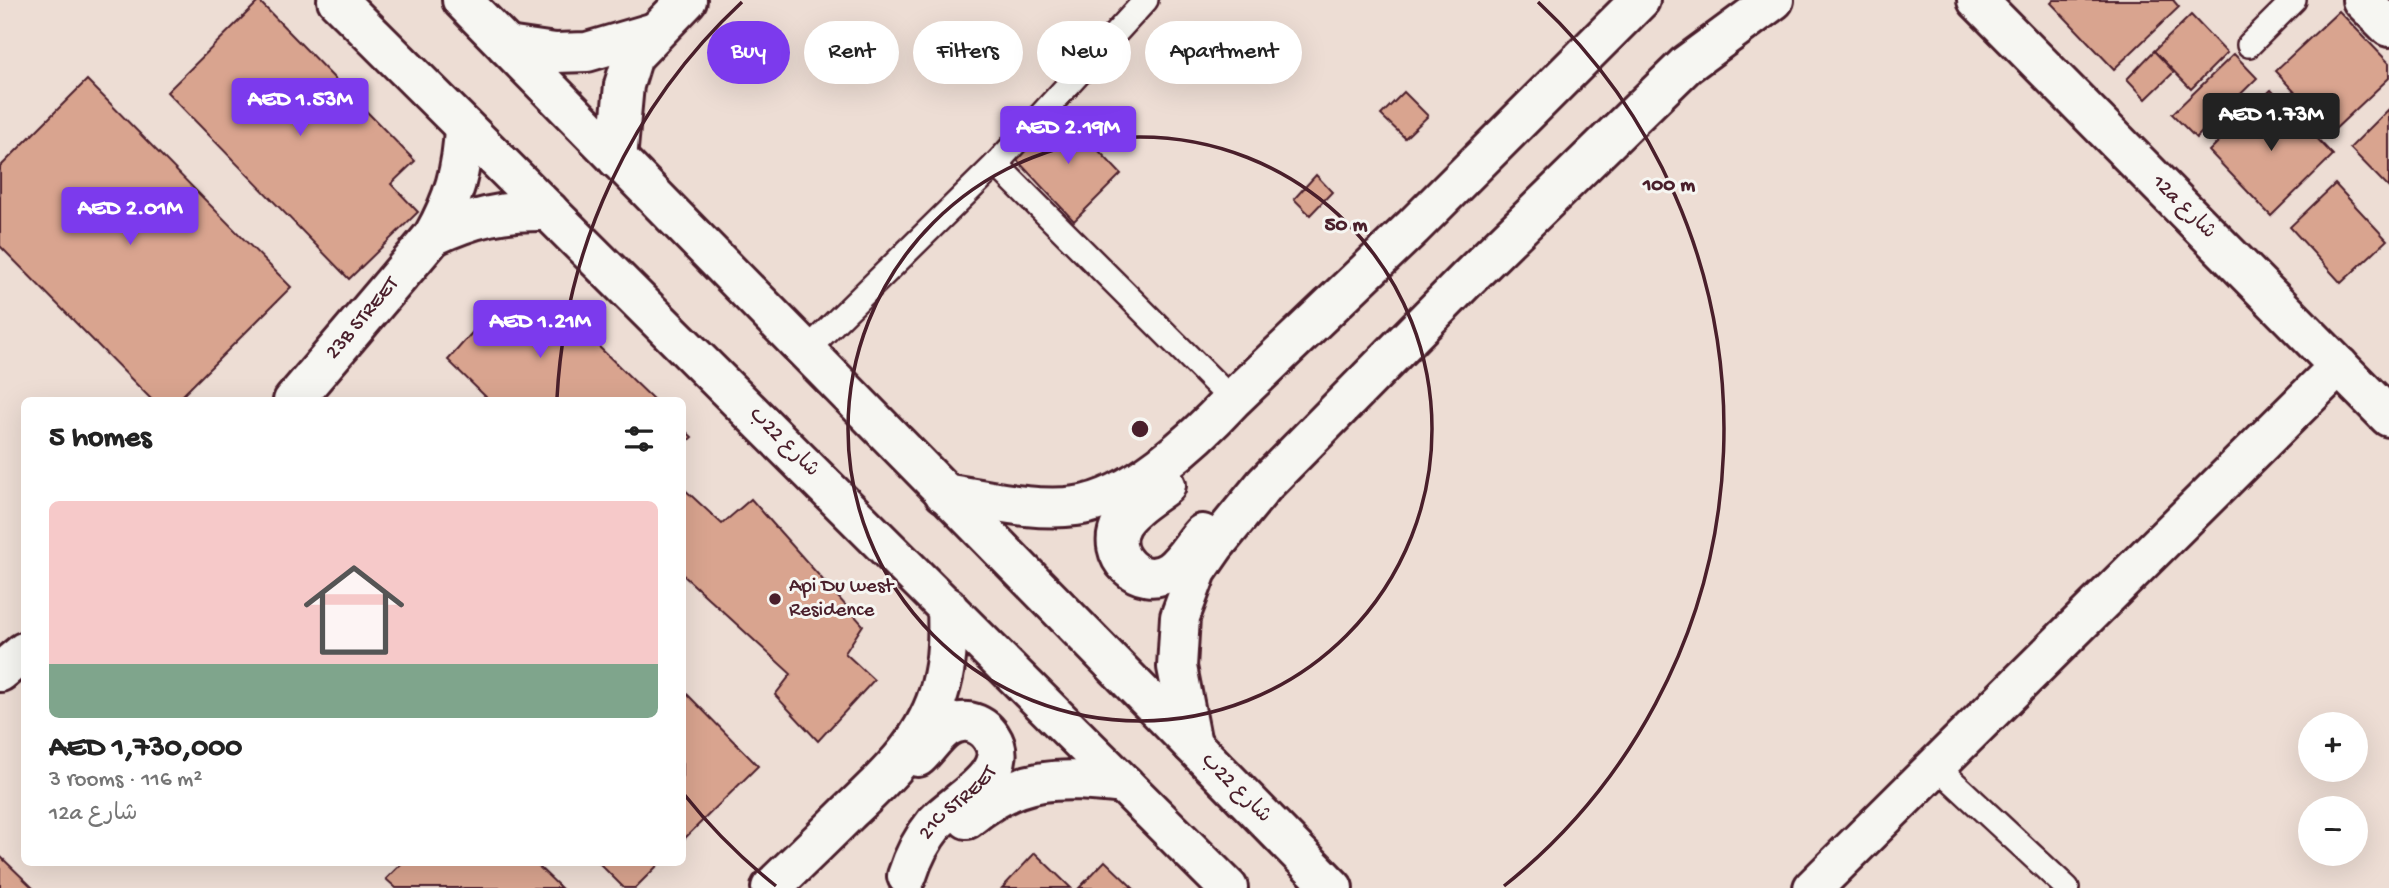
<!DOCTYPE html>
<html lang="en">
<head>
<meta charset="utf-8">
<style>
  body { margin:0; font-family:"Gochi Hand","Playpen Sans Arabic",sans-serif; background:#f2f2f2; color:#222; height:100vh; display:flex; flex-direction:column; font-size:26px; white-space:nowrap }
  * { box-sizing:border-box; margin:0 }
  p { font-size:23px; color:#767676 }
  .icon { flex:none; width:38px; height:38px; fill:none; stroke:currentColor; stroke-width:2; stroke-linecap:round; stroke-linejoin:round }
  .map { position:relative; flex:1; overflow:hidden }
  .panel { position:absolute; left:21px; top:397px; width:665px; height:469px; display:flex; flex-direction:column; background:#fff; border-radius:10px; box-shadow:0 7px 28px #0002 }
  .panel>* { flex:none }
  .hud { position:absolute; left:707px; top:21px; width:665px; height:63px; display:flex; gap:14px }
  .buttons { position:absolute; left:2298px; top:712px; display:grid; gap:14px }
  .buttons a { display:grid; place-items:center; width:70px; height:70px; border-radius:50%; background:#fff; box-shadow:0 7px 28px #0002; font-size:35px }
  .price { position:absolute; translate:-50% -60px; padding:0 16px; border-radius:7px; background:#7c3aed; color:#fff; font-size:23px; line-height:46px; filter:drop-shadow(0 2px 4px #0008) }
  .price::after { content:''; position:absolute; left:50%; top:42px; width:21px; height:16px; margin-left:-10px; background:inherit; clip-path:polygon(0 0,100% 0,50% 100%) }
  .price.active { background:#222; color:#fff }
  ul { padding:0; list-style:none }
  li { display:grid; align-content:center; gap:14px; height:371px; padding:0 28px }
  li+li { border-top:2px solid #e0e0e0 }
  li span { display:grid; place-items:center; height:217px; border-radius:10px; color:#555 }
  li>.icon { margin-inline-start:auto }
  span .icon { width:126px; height:126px; fill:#fffc; stroke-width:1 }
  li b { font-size:30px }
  h2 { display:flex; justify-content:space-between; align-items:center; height:84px; padding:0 28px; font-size:30px }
  .tag { padding:0 24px; border-radius:32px; background:#fff; box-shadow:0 7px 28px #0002; font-size:24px; line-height:63px }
  .tag.active { background:#7c3aed; color:#fff }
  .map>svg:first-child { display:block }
  .building { fill:#d9a48f; stroke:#4a1f2b; stroke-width:2 }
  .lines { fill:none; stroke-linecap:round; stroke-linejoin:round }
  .lane-casing { stroke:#4a1f2b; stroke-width:28 }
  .street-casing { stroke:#4a1f2b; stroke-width:44 }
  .lane { stroke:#f6f6f2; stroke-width:23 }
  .street { stroke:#f6f6f2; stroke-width:38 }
  .ring { fill:none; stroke:#4a1f2b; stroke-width:3.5 }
  .poi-dot { fill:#4a1f2b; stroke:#f6f6f2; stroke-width:2.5 }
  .labels { text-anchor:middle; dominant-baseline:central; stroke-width:6; stroke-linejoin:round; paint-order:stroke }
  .street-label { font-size:21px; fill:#4a1f2b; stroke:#f6f6f2 }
  .poi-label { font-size:21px; fill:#4a1f2b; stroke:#f6f6f2; text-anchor:start }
  .centre { fill:#4a1f2b; stroke:#f6f6f2; stroke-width:3.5 }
  .ring-label { font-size:21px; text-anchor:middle; font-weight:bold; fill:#4a1f2b; stroke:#f6f6f2; stroke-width:6; stroke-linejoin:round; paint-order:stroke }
</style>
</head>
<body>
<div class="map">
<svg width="2389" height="888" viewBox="0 0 2389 888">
  <rect width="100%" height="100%" fill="#edddd4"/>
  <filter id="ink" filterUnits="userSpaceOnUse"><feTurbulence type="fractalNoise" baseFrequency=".0143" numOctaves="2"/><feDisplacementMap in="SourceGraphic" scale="14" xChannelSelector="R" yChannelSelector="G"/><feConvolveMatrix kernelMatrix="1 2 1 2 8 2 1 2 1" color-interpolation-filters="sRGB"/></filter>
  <g filter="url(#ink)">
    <g class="building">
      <path d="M2054,0H2173L2179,7L2114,69L2051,3Z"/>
      <path d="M259,1L415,161L391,184L418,212L349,279L167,92Z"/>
      <path d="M2339,11L2389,63V78L2332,132L2275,71Z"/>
      <path d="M2191,15L2227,53L2191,89L2154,51Z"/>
      <path d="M2154,51L2174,72L2146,99L2127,79Z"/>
      <path d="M2234,54L2257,78L2196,138L2172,114Z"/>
      <path d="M87,80L291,287L177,401H153L0,246V167Z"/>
      <path d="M2271,90L2333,155L2271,216L2209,151Z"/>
      <path d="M1404,92L1428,116L1405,138L1381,115Z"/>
      <path d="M2389,109V188L2350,148Z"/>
      <path d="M1062,112L1121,174L1074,221L1015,158Z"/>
      <path d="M1316,175L1332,192L1310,215L1294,199Z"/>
      <path d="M2335,184L2387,240L2341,283L2290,227Z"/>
      <path d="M499,302L567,316L655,401H490L448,360Z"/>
      <path d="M682,428L692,437L682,446Z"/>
      <path d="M682,487L722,524L751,499L863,625L845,653L874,680L818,741L775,695L791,674L682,574Z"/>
      <path d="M682,689L758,766L682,841Z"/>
      <path d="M1035,853L1071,888H1002Z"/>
      <path d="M0,856L33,888H0Z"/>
      <path d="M1105,861L1133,888H1079Z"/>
      <path d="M402,863H535L561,888H396L386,879Z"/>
      <path d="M599,863H660L635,888H624Z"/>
    </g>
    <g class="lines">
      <g class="lane-casing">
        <g id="lane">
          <path d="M1146,0L996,164L1232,400"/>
          <path d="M2249,45L2294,0"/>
          <path d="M806,351L996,164"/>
          <path d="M1936,766L2067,888"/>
        </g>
      </g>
      <g class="street-casing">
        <g id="street">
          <path d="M337,0L1228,888"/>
          <path d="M462,0L1333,888"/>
          <path d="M1977,0L2389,417"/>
          <path d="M2362,0L2389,27"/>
          <path d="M507,46L555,53L587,52L655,32"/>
          <path d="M617,159L624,85L633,56L687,0"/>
          <path d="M433,236C474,217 504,210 549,211"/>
          <path id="s1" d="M293,401L433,236C454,199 462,170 464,128"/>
          <path d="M1166,485C1152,496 1130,508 1121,524C1104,555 1140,591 1170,571C1183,562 1192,545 1202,534"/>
          <path d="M944,493C986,499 1033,512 1076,506C1131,499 1196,439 1232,400L1413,227L1640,0"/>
          <path d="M0,672L24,652"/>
          <path d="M1192,744L1177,667L1180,617L1197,571L1215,545L1265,484L1467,279L1686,65L1774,0"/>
          <path d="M967,819C1019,775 1060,777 1124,784"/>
          <path id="s2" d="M907,876C913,857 922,839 935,823C955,801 1015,773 991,737C986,729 978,724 969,722C944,719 934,742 918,757"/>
          <path d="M771,888C797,863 823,838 848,813C887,776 927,740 941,685C948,659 948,633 947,606"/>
          <path d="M1813,888L2339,366"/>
        </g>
      </g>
      <use href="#lane" class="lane"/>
      <use href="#street" class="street"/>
    </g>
  </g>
  <g class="ring">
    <circle cx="1140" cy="429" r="292"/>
    <path d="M776 886A584 584 0 0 1 683 793M557 398A584 584 0 0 1 742 2M1538 2A584 584 0 0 1 1504 886"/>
  </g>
  <circle class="poi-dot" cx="775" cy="599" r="7"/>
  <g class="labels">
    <g class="street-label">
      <text transform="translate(2183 208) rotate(45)">12a شارع</text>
      <text stroke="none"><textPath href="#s1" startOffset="108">23B STREET</textPath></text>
      <text transform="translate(783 443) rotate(45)">شارع 22ب</text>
      <text transform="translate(1235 789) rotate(45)">شارع 22ب</text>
      <text stroke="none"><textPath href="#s2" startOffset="91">21C STREET</textPath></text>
    </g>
    <g class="poi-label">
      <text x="789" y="587">Api Du west<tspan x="789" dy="24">Residence</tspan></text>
    </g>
  </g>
  <circle cx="1140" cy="429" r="10" class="centre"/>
  <g class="ring-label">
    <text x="1669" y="190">100 m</text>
    <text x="1346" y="230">50 m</text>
  </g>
</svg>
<div class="buttons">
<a>+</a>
<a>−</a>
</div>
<b class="price" style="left:300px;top:138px">AED 1.53M</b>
<b class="price active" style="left:2271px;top:153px">AED 1.73M</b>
<b class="price" style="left:1068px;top:166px">AED 2.19M</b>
<b class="price" style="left:130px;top:247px">AED 2.01M</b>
<b class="price" style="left:540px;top:360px">AED 1.21M</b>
<div class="hud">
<a class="tag active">Buy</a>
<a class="tag">Rent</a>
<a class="tag">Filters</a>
<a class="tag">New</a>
<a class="tag">Apartment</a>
</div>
<section class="panel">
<h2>5 homes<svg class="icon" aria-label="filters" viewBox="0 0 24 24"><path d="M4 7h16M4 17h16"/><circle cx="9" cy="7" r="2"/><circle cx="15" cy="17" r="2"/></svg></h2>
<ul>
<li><span style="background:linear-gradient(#f6c9c9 75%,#7fa58c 0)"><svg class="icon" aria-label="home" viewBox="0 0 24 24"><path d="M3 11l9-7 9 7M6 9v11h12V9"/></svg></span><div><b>AED 1,730,000</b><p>3 rooms · 116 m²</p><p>12a شارع</p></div></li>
</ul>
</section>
</div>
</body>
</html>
